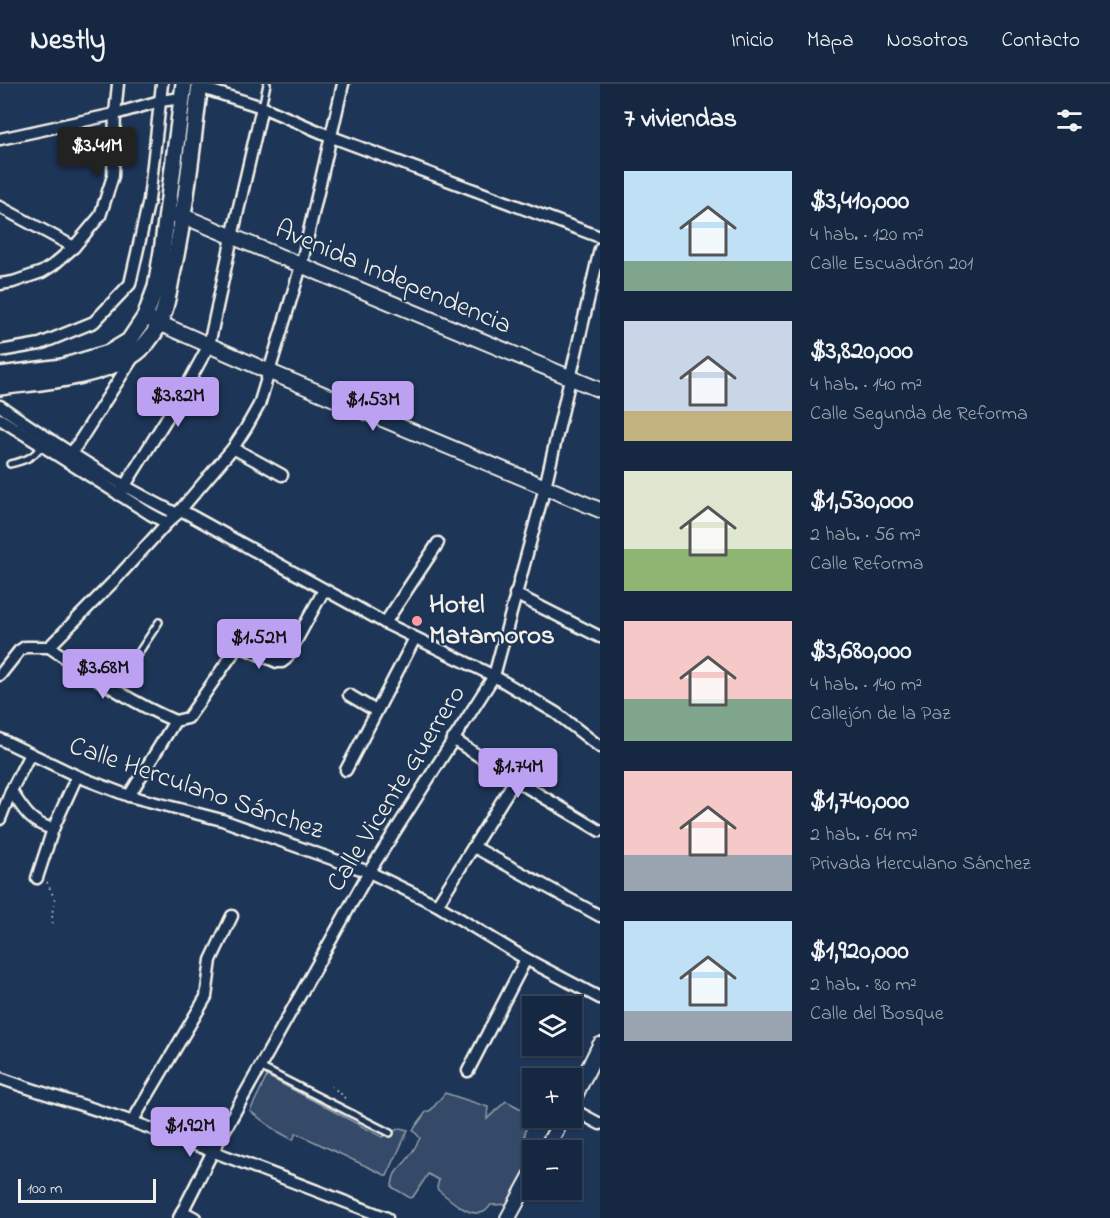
<!DOCTYPE html>
<html lang="es">
<head>
<meta charset="utf-8">
<style>
  body { margin:0; font-family:"Indie Flower",sans-serif; background:#1f3048; color:#f1f3f6; height:100vh; display:flex; flex-direction:column; font-size:22px; white-space:nowrap }
  * { box-sizing:border-box; margin:0 }
  p { font-size:20px; color:#9ea6b1 }
  .icon { flex:none; width:33px; height:33px; fill:none; stroke:currentColor; stroke-width:2; stroke-linecap:round; stroke-linejoin:round }
  .map { position:relative; flex:1; overflow:hidden }
  .details { display:flex; flex-direction:column; background:#162841; width:510px }
  .details>* { flex:none }
  .controls { position:absolute; left:522px; top:912px; display:grid; gap:12px }
  .controls a { display:grid; place-items:center; width:60px; height:60px; border-radius:0px; background:#162841; box-shadow:0 2px 4px #0004,0 0 0 2px #35445a; font-size:30px }
  .scale { position:absolute; left:18px; bottom:15px; width:138px; box-sizing:border-box; padding-left:6px; border:3px solid #f4f1e8; border-top:0; font-size:16px; line-height:21px; white-space:nowrap; color:#f4f1e8; -webkit-text-stroke:4px #1d3557; paint-order:stroke }
  .price { position:absolute; translate:-50% -51px; padding:0 14px; border-radius:6px; background:#bca0f2; color:#111; font-size:20px; line-height:39px; filter:drop-shadow(0 2px 3px #0008) }
  .price::after { content:''; position:absolute; left:50%; top:36px; width:18px; height:14px; margin-left:-9px; background:inherit; clip-path:polygon(0 0,100% 0,50% 100%) }
  .price.current { background:#222; color:#fff }
  ul { padding:0; list-style:none }
  li { display:flex; align-items:center; gap:18px; height:150px; padding:0 24px }
  li span { display:grid; place-items:center; flex:none; width:168px; height:120px; border-radius:0px; color:#555 }
  li>.icon { margin-inline-start:auto }
  span .icon { width:72px; height:72px; fill:#fffc; stroke-width:1 }
  li b { font-size:26px }
  h2 { display:flex; justify-content:space-between; align-items:center; height:72px; padding:0 24px; font-size:26px }
  header { display:flex; align-items:center; gap:36px; box-sizing:border-box; height:84px; padding:0 30px; background:#162841; border-bottom:2px solid #35445a }
  header strong { font-size:28px }
  nav { display:flex; gap:33px; margin-inline-start:auto; font-size:21px }
  main { display:flex; flex:1; min-height:0 }
  .map>svg:first-child { display:block }
  .green { fill:#354a67; stroke:#949ea8; stroke-width:1.5 }
  .lines { fill:none; stroke-linecap:round; stroke-linejoin:round }
  .lane-casing { stroke:#f4f1e8; stroke-width:10 }
  .street-casing { stroke:#f4f1e8; stroke-width:15 }
  .secondary-casing { stroke:#f4f1e8; stroke-width:18 }
  .primary-casing { stroke:#f4f1e8; stroke-width:20 }
  .path { stroke:#f4f1e8; stroke-width:1.5; stroke-dasharray:1.5 4.5; stroke-linecap:butt }
  .lane { stroke:#1d3557; stroke-width:5 }
  .street { stroke:#1d3557; stroke-width:10 }
  .secondary { stroke:#1d3557; stroke-width:14 }
  .primary { stroke:#1d3557; stroke-width:15 }
  .poi-dot { fill:#ff9aa2; stroke:#1d3557; stroke-width:2 }
  .labels { text-anchor:middle; dominant-baseline:central; stroke-width:4.5; stroke-linejoin:round; paint-order:stroke }
  .street-label { font-size:27px; fill:#f4f1e8; stroke:#1d3557 }
  .poi-label { font-size:27px; font-weight:bold; fill:#f4f1e8; stroke:#1d3557; text-anchor:start }
</style>
</head>
<body>
<header>
<strong>Nestly</strong>
<nav><a>Inicio</a><a>Mapa</a><a>Nosotros</a><a>Contacto</a></nav>
</header>
<main>
<div class="map">
<svg width="600" height="1134" viewBox="0 0 600 1134">
  <rect width="100%" height="100%" fill="#1d3557"/>
  <filter id="ink" filterUnits="userSpaceOnUse"><feTurbulence type="fractalNoise" baseFrequency=".0167" numOctaves="2"/><feDisplacementMap in="SourceGraphic" scale="12" xChannelSelector="R" yChannelSelector="G"/><feConvolveMatrix kernelMatrix="1 2 1 2 8 2 1 2 1" color-interpolation-filters="sRGB"/></filter>
  <g filter="url(#ink)">
    <g class="green">
      <path d="M267,992L382,1053L400,1044L408,1046L387,1092L296,1049L293,1056L275,1046L250,1027Z"/>
      <path d="M445,1009L488,1023L487,1035L506,1017L529,1029L524,1055L526,1095L513,1120L491,1121C489,1123 487,1126 484,1128C468,1134 449,1114 438,1106L437,1103L439,1096L428,1090L413,1113L410,1114L392,1103C393,1088 397,1087 406,1077C412,1070 416,1061 420,1054L413,1046L426,1028L431,1026Z"/>
    </g>
    <g class="lines">
      <g class="lane-casing">
        <g id="lane">
          <path d="M262,23L267,0"/>
          <path d="M10,380C23,377 34,374 41,362"/>
          <path d="M114,606L159,538"/>
          <path d="M260,983L390,1049"/>
        </g>
      </g>
      <g class="street-casing">
        <g id="street">
          <path d="M199,3L262,23L332,53L600,153"/>
          <path d="M0,55L115,30L160,17L182,14"/>
          <path d="M0,123L74,163"/>
          <path d="M0,200L13,198L42,188L53,181L74,163L100,132L113,92L115,30L118,0"/>
          <path d="M0,267L40,260L94,238L130,200L149,116L162,0"/>
          <path d="M0,322C57,361 115,399 177,430"/>
          <path d="M0,335L150,430L167,439"/>
          <path d="M233,364L282,391"/>
          <path d="M68,375L134,272"/>
          <path d="M119,411L185,305L209,261L232,153L262,23"/>
          <path d="M181,426L385,539L494,592L556,629L600,663"/>
          <path d="M515,510L600,553"/>
          <path d="M385,539L438,459"/>
          <path d="M49,563C90,590 130,618 175,637"/>
          <path d="M0,591L19,567L25,563H49L116,495L167,439L177,430L233,364L246,344L259,321L301,182L343,0"/>
          <path d="M349,611L376,627"/>
          <path d="M0,655L77,692L129,712L222,736L369,788L437,821L526,875L600,914"/>
          <path d="M453,655L515,696L600,747"/>
          <path d="M346,686L415,554"/>
          <path d="M11,707C25,727 29,738 53,745"/>
          <path d="M129,712L175,637L188,634L236,565L242,563L277,578H282L286,575L324,506"/>
          <path d="M0,735L11,707L30,670"/>
          <path d="M474,763L600,832"/>
          <path d="M37,794L53,745L77,692"/>
          <path d="M437,821L515,696"/>
          <path d="M468,987L526,875"/>
          <path d="M0,994C43,1010 87,1022 130,1037C216,1068 302,1101 387,1134"/>
          <path d="M572,1025L600,1040"/>
          <path d="M132,1038L206,913L211,876L232,832"/>
          <path d="M182,1127L195,1134"/>
          <path d="M179,1134L213,1067L369,788L494,592L545,403L600,165"/>
        </g>
      </g>
      <g class="secondary-casing">
        <g id="secondary">
          <path d="M172,130L183,132L600,306"/>
          <path d="M145,233L270,288L600,426"/>
          <path d="M572,1018L600,961"/>
          <path d="M545,1066L563,1034"/>
          <path d="M508,1134L532,1090"/>
        </g>
      </g>
      <g class="primary-casing">
        <g id="primary">
          <path d="M0,291L62,283L109,269L129,257L145,233L156,203L162,167L184,0"/>
          <path d="M0,303C44,297 94,295 133,271C143,265 154,251 159,240C167,224 169,203 173,186C186,125 192,62 200,0"/>
        </g>
      </g>
      <g class="path">
        <path d="M47,798L55,816L52,829L53,844"/>
        <path d="M331,1002L345,1013L343,1015"/>
      </g>
      <use href="#lane" class="lane"/>
      <use href="#street" class="street"/>
      <use href="#secondary" class="secondary"/>
      <use href="#primary" class="primary"/>
    </g>
  </g>
  <circle class="poi-dot" cx="417" cy="537" r="6"/>
  <g class="labels">
    <g class="street-label">
      <text transform="translate(393 194) rotate(23)">Avenida Independencia</text>
      <text transform="translate(196 705) rotate(19)">Calle Herculano Sánchez</text>
      <text transform="translate(397 705) rotate(-58)">Calle Vicente Guerrero</text>
    </g>
    <g class="poi-label">
      <text x="429" y="521">Hotel<tspan x="429" dy="31">Matamoros</tspan></text>
    </g>
  </g>
</svg>
<div class="controls">
<a><svg class="icon" aria-label="layers" viewBox="0 0 24 24"><path d="M12 4l9 5-9 5-9-5zM3 14l9 5 9-5"/></svg></a>
<a>+</a>
<a>−</a>
</div>
<div class="scale">100 m</div>
<b class="price current" style="left:97px;top:94px">$3.41M</b>
<b class="price" style="left:178px;top:344px">$3.82M</b>
<b class="price" style="left:373px;top:348px">$1.53M</b>
<b class="price" style="left:259px;top:586px">$1.52M</b>
<b class="price" style="left:103px;top:616px">$3.68M</b>
<b class="price" style="left:518px;top:715px">$1.74M</b>
<b class="price" style="left:190px;top:1074px">$1.92M</b>
</div>
<section class="details">
<h2>7 viviendas<svg class="icon" aria-label="filters" viewBox="0 0 24 24"><path d="M4 7h16M4 17h16"/><circle cx="9" cy="7" r="2"/><circle cx="15" cy="17" r="2"/></svg></h2>
<ul>
<li><span style="background:linear-gradient(#bfe0f5 75%,#7fa58c 0)"><svg class="icon" aria-label="home" viewBox="0 0 24 24"><path d="M3 11l9-7 9 7M6 9v11h12V9"/></svg></span><div><b>$3,410,000</b><p>4 hab. · 120 m²</p><p>Calle Escuadrón 201</p></div></li>
<li><span style="background:linear-gradient(#c9d6e8 75%,#c2b280 0)"><svg class="icon" aria-label="home" viewBox="0 0 24 24"><path d="M3 11l9-7 9 7M6 9v11h12V9"/></svg></span><div><b>$3,820,000</b><p>4 hab. · 140 m²</p><p>Calle Segunda de Reforma</p></div></li>
<li><span style="background:linear-gradient(#dfe7d0 65%,#8fb573 0)"><svg class="icon" aria-label="home" viewBox="0 0 24 24"><path d="M3 11l9-7 9 7M6 9v11h12V9"/></svg></span><div><b>$1,530,000</b><p>2 hab. · 56 m²</p><p>Calle Reforma</p></div></li>
<li><span style="background:linear-gradient(#f6c9c9 65%,#7fa58c 0)"><svg class="icon" aria-label="home" viewBox="0 0 24 24"><path d="M3 11l9-7 9 7M6 9v11h12V9"/></svg></span><div><b>$3,680,000</b><p>4 hab. · 140 m²</p><p>Callejón de la Paz</p></div></li>
<li><span style="background:linear-gradient(#f6c9c9 70%,#9aa5b1 0)"><svg class="icon" aria-label="home" viewBox="0 0 24 24"><path d="M3 11l9-7 9 7M6 9v11h12V9"/></svg></span><div><b>$1,740,000</b><p>2 hab. · 64 m²</p><p>Privada Herculano Sánchez</p></div></li>
<li><span style="background:linear-gradient(#bfe0f5 75%,#9aa5b1 0)"><svg class="icon" aria-label="home" viewBox="0 0 24 24"><path d="M3 11l9-7 9 7M6 9v11h12V9"/></svg></span><div><b>$1,920,000</b><p>2 hab. · 80 m²</p><p>Calle del Bosque</p></div></li>
</ul>
</section>
</main>
</body>
</html>
